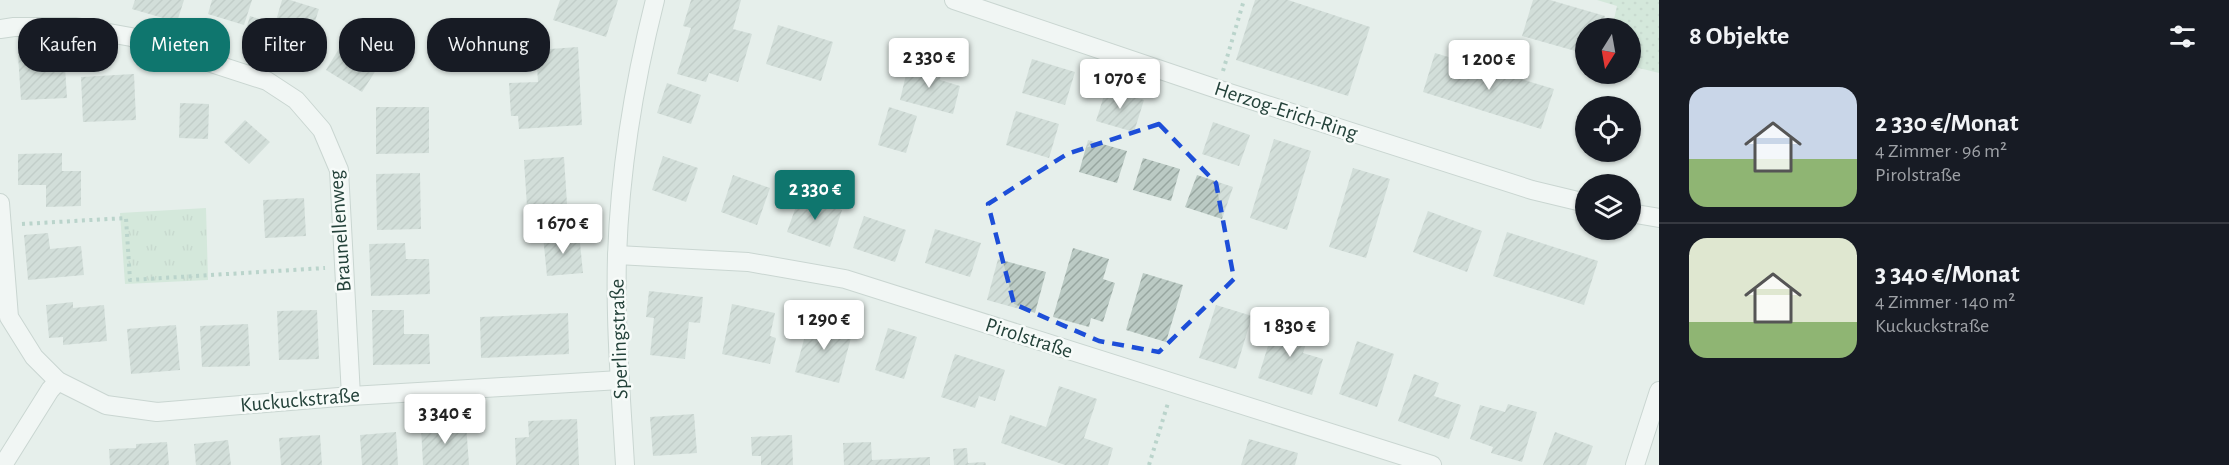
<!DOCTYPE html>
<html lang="de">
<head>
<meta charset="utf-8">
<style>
  body { margin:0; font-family:"Alegreya Sans",sans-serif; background:#20242c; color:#f1f3f6; height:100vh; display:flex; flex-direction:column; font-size:22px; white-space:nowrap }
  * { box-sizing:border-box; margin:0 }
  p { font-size:20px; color:#9ea1a6 }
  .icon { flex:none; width:33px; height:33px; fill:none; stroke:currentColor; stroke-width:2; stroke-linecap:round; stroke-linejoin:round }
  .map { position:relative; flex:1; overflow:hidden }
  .drawer { display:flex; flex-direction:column; background:#171b24; width:570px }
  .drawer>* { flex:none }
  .banner { position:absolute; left:18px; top:18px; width:570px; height:54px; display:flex; gap:12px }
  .needle { width:39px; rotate:191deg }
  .controls { position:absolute; left:1575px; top:18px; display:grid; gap:12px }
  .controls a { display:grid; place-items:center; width:66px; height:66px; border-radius:50%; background:#171b24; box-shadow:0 2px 4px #0004; font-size:30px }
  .price { position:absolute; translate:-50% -51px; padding:0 14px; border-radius:6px; background:#fff; color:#222; font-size:20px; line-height:39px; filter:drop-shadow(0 2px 3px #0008) }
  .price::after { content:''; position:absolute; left:50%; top:36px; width:18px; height:14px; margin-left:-9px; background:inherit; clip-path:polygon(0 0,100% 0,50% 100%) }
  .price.selected { background:#0f766e; color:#fff }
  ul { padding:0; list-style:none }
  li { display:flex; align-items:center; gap:18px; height:150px; padding:0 30px }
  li+li { border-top:2px solid #363941 }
  li span { display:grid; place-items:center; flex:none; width:168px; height:120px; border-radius:18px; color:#555 }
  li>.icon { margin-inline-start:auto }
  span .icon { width:72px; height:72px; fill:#fffc; stroke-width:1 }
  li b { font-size:26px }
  h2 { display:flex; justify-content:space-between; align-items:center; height:72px; padding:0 30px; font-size:26px }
  .pill { padding:0 21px; border-radius:24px; background:#171b24; box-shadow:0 2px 4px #0004; font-size:21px; line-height:54px }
  .pill.selected { background:#0f766e; color:#fff }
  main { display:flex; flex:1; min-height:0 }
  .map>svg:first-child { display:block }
  .grass { fill:url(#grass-dots) }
  .park { fill:url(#park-tufts) }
  .building { fill:url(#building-hatch) }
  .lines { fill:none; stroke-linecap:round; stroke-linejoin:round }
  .minor-casing { stroke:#a8b8b2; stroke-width:20 }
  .path { stroke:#86b3a5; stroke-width:4; stroke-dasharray:3 4.5; stroke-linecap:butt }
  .minor { stroke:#fff; stroke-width:18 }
  .marked { fill:none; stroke:#1d4ed8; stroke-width:4.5; stroke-dasharray:12 8; stroke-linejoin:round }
  .labels { text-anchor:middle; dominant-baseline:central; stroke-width:5; stroke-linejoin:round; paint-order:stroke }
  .street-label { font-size:21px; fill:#24423a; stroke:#f7fbf9 }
</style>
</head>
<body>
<main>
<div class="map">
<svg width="1659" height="465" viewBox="0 0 1659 465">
  <defs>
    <pattern id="grass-dots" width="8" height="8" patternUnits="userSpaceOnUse" patternTransform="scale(1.5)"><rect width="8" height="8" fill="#bfe0c8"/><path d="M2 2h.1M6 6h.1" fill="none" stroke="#a4c1ad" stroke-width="1.8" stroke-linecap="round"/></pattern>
    <pattern id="park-tufts" width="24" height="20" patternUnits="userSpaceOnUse" patternTransform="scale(1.5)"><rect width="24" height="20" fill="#bfe0c8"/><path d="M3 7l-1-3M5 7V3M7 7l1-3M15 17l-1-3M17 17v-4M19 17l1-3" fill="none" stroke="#a4c1ad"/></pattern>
    <pattern id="building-hatch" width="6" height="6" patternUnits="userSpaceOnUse" patternTransform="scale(1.5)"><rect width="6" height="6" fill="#bbcac4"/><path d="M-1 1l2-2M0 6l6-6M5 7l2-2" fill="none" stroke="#98a6a0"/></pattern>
  </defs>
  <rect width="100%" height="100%" fill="#e6efeb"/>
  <path class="grass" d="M1597,0H1659V73L1631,66L1630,28H1612L1617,6Z"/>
  <path class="park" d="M206,208L208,280L125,284L120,213Z"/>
  <g class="building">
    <path d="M135,0H184L177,22L132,9Z"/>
    <path d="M212,0H252L244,25L208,14Z"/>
    <path d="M282,0H290L319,9L302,62L242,43L250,16L275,24Z"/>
    <path d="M560,0H618L606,37L553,20Z"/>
    <path d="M691,0H741L733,29L752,34L738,82L709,73L706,82L677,74L691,28L683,26Z"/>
    <path d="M1255,0H1288L1370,27L1348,96L1236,60Z"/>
    <path d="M1533,0H1550L1605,16L1602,28H1586V54L1522,36Z"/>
    <path d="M778,25L833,42L821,81L766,64Z"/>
    <path d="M348,34L385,56L362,92L326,70Z"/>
    <path d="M578,47L582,125L519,129L518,116H511L509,83L538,82L536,50Z"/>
    <path d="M46,53L47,68L65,67L67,98L21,100L18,55Z"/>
    <path d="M1435,53L1554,89L1541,129L1423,92Z"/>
    <path d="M1032,59L1075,72L1065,105L1022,93Z"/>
    <path d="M909,62L942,71L940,80L960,86L953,114L900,100Z"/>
    <path d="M134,74L136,120L83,122L81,77Z"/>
    <path d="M667,83L701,95L691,124L657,113Z"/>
    <path d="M1106,89L1144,100L1134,132L1096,121Z"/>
    <path d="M180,103L209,104L208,139L179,138Z"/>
    <path d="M376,107H429V153L376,154Z"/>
    <path d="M889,107L917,116L906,153L878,145Z"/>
    <path d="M1016,111L1059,124L1049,158L1006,145Z"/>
    <path d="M245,120L270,142L249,164L224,142Z"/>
    <path d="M1213,122L1250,135L1239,166L1202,154Z"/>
    <path d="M1274,139L1311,151L1287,230L1250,218Z"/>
    <path d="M1088,140L1127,151L1117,183L1079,172Z"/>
    <path d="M62,153V171H81V206L46,207V185H18V154Z"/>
    <path d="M663,156L698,168L686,202L652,190Z"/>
    <path d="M564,157L567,204L527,207L524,160Z"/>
    <path d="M1143,158L1180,169L1171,201L1133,190Z"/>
    <path d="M1353,168L1390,179L1366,258L1329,247Z"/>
    <path d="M420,173L421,229L377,230L376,174Z"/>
    <path d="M733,175L770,188L757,225L721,212Z"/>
    <path d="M1197,175L1233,187L1222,219L1185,207Z"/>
    <path d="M800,195L842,210L830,247L787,232Z"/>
    <path d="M304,198L306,236L265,238L263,200Z"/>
    <path d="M1428,211L1482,231L1467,272L1413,252Z"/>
    <path d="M864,216L906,230L895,262L853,248Z"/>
    <path d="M935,229L981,243L970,277L925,263Z"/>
    <path d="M1507,232L1598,261L1584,305L1493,276Z"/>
    <path d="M48,233L50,249L81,246L84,275L28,280L24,235Z"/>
    <path d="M579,233L583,273L547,276L543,236Z"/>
    <path d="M405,243L406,259H429L430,294L371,296L369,244Z"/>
    <path d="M1073,248L1109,259L1103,279L1115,283L1103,322L1091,318L1089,327L1053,317Z"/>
    <path d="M998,259L1046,272L1035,313L987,300Z"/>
    <path d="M1143,273L1183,285L1166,342L1126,330Z"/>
    <path d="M649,291L703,297L700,323L689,322L685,359L650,355L654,318L646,317Z"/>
    <path d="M73,302V308L104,305L107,341L63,345V337L49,338L46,305Z"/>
    <path d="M732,304L775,313L770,336L776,338L770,364L722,354Z"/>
    <path d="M1216,305L1252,316L1236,369L1199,358Z"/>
    <path d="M317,310L319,359L279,360L277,311Z"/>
    <path d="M372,310H404V334H429L430,364L373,365Z"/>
    <path d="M568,313L569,354L481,358L480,317Z"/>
    <path d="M1277,317L1311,328L1303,353L1323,359L1312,395L1258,378Z"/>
    <path d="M810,318L853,330L839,383L795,372Z"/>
    <path d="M248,324L250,366L202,367L200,326Z"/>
    <path d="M176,325L180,370L131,374L127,329Z"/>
    <path d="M888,328L917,337L904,379L875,370Z"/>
    <path d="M1357,341L1394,354L1377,407L1339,394Z"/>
    <path d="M955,354L1005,370L995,401L979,396L975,408L941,397Z"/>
    <path d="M1414,374L1439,383L1434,396L1461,405L1449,439L1398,421Z"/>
    <path d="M1059,386L1097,399L1084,438L1113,448L1108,465H1065L1001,443L1010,415L1046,427Z"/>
    <path d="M1508,404L1537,412L1522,462L1491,453L1493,447L1470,439L1480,405L1505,412Z"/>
    <path d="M694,414L697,453L653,456L650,417Z"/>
    <path d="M577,419L579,465H516L515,438L529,437L528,421Z"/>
    <path d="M466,424L469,465H423L421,427Z"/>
    <path d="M396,432L398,465H362L360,435Z"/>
    <path d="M1555,432L1593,446L1586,465H1543Z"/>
    <path d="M320,435L322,465H281L279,438Z"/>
    <path d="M792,435L793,465H761V456H752L751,437Z"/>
    <path d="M1249,439L1298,453L1295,465H1241Z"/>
    <path d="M228,440L231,465H196L194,444Z"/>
    <path d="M167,442L169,465H110L109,449L136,448V444Z"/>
    <path d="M871,442L872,460L930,457V465H844L843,443Z"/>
    <path d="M967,448L968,463L985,462L986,465H954L953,449Z"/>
  </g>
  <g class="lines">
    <g class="minor-casing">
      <g id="minor">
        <path d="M954,0L1217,89L1532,190L1586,203"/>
        <path d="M0,29L14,27H76L131,37L267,81L296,100L322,130L339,170L351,396"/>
        <path d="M0,203L9,317L34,357L58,381L106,405L157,412L351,396L620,380"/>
        <path d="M1630,213L1659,218"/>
        <path d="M617,255L748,262L845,279L1432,465"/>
        <path d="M3,465L50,390L58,381"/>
        <path d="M625,465C621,395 615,326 617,256C620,170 634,83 655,0"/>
        <path d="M1635,465L1659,391"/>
      </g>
    </g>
    <g class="path">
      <path d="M1223,71L1244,0"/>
      <path d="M22,224L126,218L130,280L325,268"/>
      <path d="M1149,465L1168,403"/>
    </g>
    <use href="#minor" class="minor"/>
  </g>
  <path d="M0 0H1659V465H0ZM1159,124L1216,183L1234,279L1159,352L1099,341L1014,304L988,204L1067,154Z" fill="#e6efeb" fill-opacity=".55" fill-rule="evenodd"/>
  <path class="marked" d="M1159,124L1216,183L1234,279L1159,352L1099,341L1014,304L988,204L1067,154Z"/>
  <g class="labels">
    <g class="street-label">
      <text transform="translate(1286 111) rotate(18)">Herzog-Erich-Ring</text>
      <text transform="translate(340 231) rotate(-94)">Braunellenweg</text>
      <text transform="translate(1029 338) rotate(18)">Pirolstraße</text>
      <text transform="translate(619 339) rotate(-92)">Sperlingstraße</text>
      <text transform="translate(300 400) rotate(-5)">Kuckuckstraße</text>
    </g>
  </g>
</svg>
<div class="controls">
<a><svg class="needle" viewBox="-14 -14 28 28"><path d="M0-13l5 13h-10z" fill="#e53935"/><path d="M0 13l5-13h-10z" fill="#9ea1a6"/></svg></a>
<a><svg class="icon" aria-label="locate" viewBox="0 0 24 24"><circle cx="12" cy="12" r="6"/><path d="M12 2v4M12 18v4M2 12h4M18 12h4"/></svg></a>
<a><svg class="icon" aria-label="layers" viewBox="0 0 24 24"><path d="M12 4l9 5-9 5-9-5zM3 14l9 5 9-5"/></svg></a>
</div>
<b class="price" style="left:929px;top:89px">2 330 €</b>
<b class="price" style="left:1489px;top:91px">1 200 €</b>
<b class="price" style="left:1120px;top:110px">1 070 €</b>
<b class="price selected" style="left:815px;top:221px">2 330 €</b>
<b class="price" style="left:563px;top:255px">1 670 €</b>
<b class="price" style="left:824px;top:351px">1 290 €</b>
<b class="price" style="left:1290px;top:358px">1 830 €</b>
<b class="price" style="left:445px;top:445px">3 340 €</b>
<div class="banner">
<a class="pill">Kaufen</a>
<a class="pill selected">Mieten</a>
<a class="pill">Filter</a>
<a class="pill">Neu</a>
<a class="pill">Wohnung</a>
</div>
</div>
<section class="drawer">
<h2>8 Objekte<svg class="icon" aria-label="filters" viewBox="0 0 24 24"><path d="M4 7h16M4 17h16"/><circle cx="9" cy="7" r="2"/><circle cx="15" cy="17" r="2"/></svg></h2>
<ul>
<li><span style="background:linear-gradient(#c9d6e8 60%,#8fb573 0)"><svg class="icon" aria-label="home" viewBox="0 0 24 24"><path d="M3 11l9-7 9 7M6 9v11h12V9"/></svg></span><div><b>2 330 €/Monat</b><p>4 Zimmer · 96 m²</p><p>Pirolstraße</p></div></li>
<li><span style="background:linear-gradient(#dfe7d0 70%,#8fb573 0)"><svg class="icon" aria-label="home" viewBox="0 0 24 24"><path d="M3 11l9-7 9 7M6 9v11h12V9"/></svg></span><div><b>3 340 €/Monat</b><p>4 Zimmer · 140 m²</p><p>Kuckuckstraße</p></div></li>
</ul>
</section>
</main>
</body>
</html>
